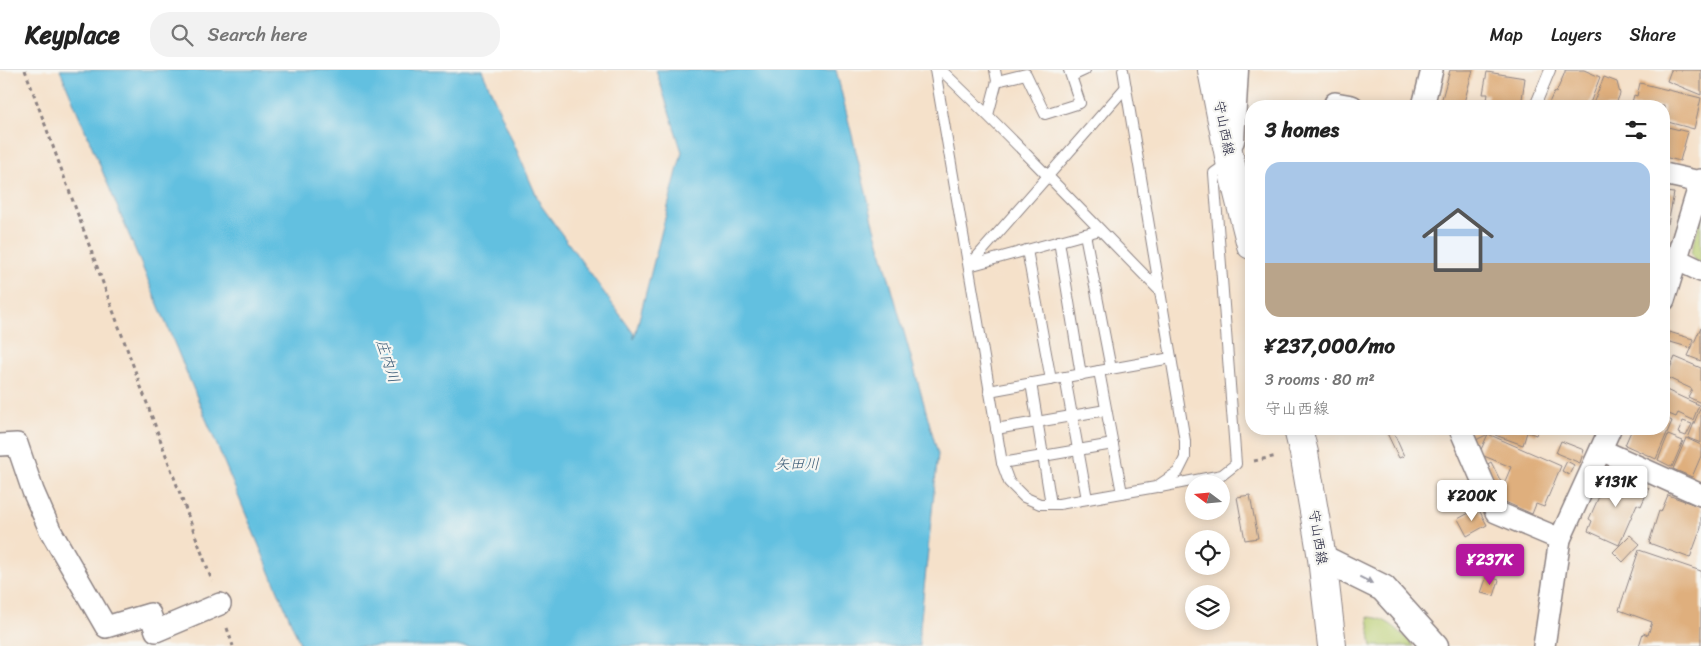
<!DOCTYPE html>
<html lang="en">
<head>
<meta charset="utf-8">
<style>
  body { margin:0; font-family:Sriracha,"Klee One",sans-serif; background:#f2f2f2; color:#222; height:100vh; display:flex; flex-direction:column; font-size:19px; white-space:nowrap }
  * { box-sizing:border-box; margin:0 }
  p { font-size:16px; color:#767676 }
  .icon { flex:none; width:28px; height:28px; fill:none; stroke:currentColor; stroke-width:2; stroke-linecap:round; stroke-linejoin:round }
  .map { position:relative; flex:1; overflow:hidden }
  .drawer { position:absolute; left:1245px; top:30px; width:425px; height:335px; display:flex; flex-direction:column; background:#fff; border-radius:20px; box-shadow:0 2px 12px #0003 }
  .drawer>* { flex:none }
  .needle { width:32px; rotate:286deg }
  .tools { position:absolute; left:1185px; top:405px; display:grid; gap:10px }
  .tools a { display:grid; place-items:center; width:45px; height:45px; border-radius:50%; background:#fff; box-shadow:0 2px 12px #0003; font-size:25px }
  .price { position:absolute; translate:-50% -42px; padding:0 11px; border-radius:5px; background:#fff; color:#222; font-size:16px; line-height:32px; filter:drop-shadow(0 1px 2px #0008) }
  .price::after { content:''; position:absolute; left:50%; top:30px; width:15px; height:11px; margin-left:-8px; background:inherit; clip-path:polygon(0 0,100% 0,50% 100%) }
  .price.on { background:#b5179e; color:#fff }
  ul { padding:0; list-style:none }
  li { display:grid; align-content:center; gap:10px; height:265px; padding:0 20px }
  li+li { border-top:1px solid #e0e0e0 }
  li span { display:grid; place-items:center; height:155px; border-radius:15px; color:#555 }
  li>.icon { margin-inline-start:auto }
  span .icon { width:90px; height:90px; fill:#fffc; stroke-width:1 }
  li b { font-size:21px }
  h2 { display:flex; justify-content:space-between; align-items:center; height:60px; padding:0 20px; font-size:21px }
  header { display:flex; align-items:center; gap:30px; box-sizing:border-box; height:70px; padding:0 25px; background:#fff; border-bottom:1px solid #e0e0e0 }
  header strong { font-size:24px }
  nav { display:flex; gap:28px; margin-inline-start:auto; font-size:18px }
  .search { width:350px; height:45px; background:#f2f2f2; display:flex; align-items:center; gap:12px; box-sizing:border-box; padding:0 18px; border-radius:20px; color:#767676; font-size:19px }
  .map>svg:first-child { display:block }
  .green { fill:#bace71; stroke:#6e7856 }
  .water { fill:#62c0e0; stroke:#42718e }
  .building { fill:#dfaf7d }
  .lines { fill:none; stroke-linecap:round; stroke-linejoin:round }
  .service-casing { stroke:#8c8282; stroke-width:12 }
  .minor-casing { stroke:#8c8282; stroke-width:24 }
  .tertiary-casing { stroke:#8c8282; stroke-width:29 }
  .secondary-casing { stroke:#8c8282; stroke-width:30 }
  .path { stroke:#8c8282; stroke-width:3; stroke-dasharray:4 4; stroke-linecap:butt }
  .service { stroke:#fff; stroke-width:10 }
  .minor { stroke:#fff; stroke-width:21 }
  .tertiary { stroke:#fff; stroke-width:26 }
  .secondary { stroke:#fff; stroke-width:28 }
  .oneway { fill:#9c9ca7 }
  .labels { text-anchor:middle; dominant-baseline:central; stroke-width:4.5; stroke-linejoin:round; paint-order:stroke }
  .street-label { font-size:14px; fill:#22223b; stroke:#f6f6f2 }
  .water-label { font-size:15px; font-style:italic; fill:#385975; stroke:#f6f6f2 }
</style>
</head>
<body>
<header>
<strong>Keyplace</strong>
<div class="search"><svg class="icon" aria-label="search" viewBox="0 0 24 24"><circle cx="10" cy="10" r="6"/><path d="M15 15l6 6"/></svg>Search here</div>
<nav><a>Map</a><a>Layers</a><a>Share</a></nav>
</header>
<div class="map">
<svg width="1701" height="576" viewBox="0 0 1701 576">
  <rect width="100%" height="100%" fill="#f6f6f2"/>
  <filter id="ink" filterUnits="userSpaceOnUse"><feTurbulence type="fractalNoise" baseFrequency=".02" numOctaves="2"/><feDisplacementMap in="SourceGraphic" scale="10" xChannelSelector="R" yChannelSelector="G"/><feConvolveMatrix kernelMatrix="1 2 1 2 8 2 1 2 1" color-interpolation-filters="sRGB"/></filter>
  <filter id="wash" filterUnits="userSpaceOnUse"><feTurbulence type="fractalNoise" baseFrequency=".0096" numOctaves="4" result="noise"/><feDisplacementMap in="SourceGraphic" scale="20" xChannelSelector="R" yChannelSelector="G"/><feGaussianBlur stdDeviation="1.12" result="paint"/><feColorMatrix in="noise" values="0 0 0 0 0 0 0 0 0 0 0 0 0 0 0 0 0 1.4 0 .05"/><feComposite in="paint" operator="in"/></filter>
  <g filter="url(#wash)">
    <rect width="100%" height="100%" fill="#f5e1ca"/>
    <g class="green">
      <path d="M1701,148V193L1694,190L1691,182Z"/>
      <path d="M1368,547C1389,548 1400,562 1414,576H1372Z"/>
    </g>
    <path class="water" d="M60,0H482L540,134L634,264V269L682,82L656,0H836L873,151L938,384L919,567L920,576H301Z"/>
    <g id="blocks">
      <g class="building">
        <path d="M1450,0H1473L1463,36L1441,32Z"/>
        <path d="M1565,0H1584L1600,7L1589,36L1548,35L1554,22L1556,23L1565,2Z"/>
        <path d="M1671,0H1701V25L1667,11Z"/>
        <path d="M1487,2L1525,8L1521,36H1486L1488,24H1483Z"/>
        <path d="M1604,7L1617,12L1620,24L1615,36H1592Z"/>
        <path d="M1640,13L1701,28L1694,59L1664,51V36H1631L1634,25L1637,26Z"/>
        <path d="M1664,56L1688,62L1680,91L1664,87Z"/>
        <path d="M1664,122L1674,123L1668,154L1664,153Z"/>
        <path d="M1701,257V291L1688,286Z"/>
        <path d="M1669,262L1693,269L1691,278L1667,271Z"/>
        <path d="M1675,287L1701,298V333L1688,327L1692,319L1666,307Z"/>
        <path d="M1664,319L1699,335L1693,350L1678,343L1676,347L1664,342Z"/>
        <path d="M1701,336V373L1688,368Z"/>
        <path d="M1664,347L1672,351L1656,389L1625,375L1632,359H1664Z"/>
        <path d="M1683,351L1692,354L1686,366L1678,363Z"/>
        <path d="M1385,359H1392L1404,386L1399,388Z"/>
        <path d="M1478,359H1490L1492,362L1472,372L1468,363Z"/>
        <path d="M1497,359H1538L1536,365L1527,362L1523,375L1495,365Z"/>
        <path d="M1488,364L1561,396L1544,437L1536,434L1532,444L1503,431L1500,423L1511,397L1479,384Z"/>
        <path d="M1668,365L1683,371L1672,397L1658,390Z"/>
        <path d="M1686,368L1701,375V386L1692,407L1673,399Z"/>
        <path d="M1561,371L1584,380L1580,393L1556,383Z"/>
        <path d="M1567,391L1574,395L1569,405L1562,401Z"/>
        <path d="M1491,392L1502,414L1496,416L1486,395Z"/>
        <path d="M1612,402L1649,418L1641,436L1637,434L1619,475L1588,461L1592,451L1589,449L1605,413L1607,414Z"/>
        <path d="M1250,425L1258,468L1245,470L1237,427Z"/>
        <path d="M1668,425L1701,437V458L1690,488L1649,473L1659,441L1661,442Z"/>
        <path d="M1478,438L1487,455L1467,466L1458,449Z"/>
        <path d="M1630,465L1640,474L1623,492L1613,482Z"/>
        <path d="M1639,480L1701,501V576H1639L1643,563L1648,565L1652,552L1619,540Z"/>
        <path d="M1487,506L1499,510L1494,526L1481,523Z"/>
      </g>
    </g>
  </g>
  <g filter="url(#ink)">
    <use href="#blocks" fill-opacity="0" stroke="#8c8282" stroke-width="1"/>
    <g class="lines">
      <g class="service-casing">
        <g id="service">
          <path d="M935,0L1002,393L1009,412L1024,427L1040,434H1059L1156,417L1178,402L1185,388V371L1123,0"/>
          <path d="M941,0C1016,71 1087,147 1159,220"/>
          <path d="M1072,6L1085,0"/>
          <path d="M997,11L1026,4L1045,44L1080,33L1069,0"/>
          <path d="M1535,36L1550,0"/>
          <path d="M988,45L997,11L995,0"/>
          <path d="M1100,160L969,196L1126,17"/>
          <path d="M1085,164L1111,299"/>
          <path d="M1059,171L1081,305"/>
          <path d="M1027,180L1051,310"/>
          <path d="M1099,301L1122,423"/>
          <path d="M1065,307L1087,429"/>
          <path d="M1031,313L1051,434"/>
          <path d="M989,321L1171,288"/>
          <path d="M996,359L1106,340"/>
          <path d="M1002,393L1113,374"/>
          <path d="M1160,417L1222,405L1236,394L1214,103L1228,93"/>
        </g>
      </g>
      <g class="minor-casing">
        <g id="minor">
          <path d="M1335,33L1352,36"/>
          <path d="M1423,36L1432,0"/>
          <path d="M1664,104L1700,112"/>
          <path d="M1676,189L1701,201"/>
          <path d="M1664,230L1701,110"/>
          <path d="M1460,359L1496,442L1560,469"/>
          <path d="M0,375L17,374L33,421L50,460L106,557L150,544L156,561L220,534"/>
          <path d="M1601,380L1701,425"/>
          <path d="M1544,576L1560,469L1610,359"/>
        </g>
      </g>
      <g class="tertiary-casing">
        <g id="tertiary">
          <path d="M1231,70L1235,0"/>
          <path d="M1322,488L1383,518L1435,576"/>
        </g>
      </g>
      <g class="secondary-casing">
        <g id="secondary">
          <path d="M1212,0L1230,91L1251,175"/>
          <path d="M1298,359L1304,383L1322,488L1332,576"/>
        </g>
      </g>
      <g class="path">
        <path d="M25,0L212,511"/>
        <path d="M1254,391L1277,386"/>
        <path d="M227,558L233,576"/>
      </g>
      <use href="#service" class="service"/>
      <use href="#minor" class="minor"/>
      <use href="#tertiary" class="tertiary"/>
      <use href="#secondary" class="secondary"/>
    </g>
    <defs><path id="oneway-solid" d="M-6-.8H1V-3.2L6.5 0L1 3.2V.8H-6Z" transform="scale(1.25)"/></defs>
    <use class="oneway" href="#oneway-solid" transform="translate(1366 510) rotate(27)"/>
  </g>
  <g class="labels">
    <g class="street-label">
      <text transform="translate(1224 58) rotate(79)">守山西線</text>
      <text transform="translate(1318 467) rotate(81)">守山西線</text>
    </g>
    <g class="water-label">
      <text transform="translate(388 291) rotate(72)">庄内川</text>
      <text x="797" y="394">矢田川</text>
    </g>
  </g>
</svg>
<div class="tools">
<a><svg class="needle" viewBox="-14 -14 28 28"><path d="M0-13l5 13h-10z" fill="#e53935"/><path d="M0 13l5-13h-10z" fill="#767676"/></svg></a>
<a><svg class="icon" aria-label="locate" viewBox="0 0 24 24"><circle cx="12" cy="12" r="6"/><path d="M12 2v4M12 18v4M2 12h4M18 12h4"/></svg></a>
<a><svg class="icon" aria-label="layers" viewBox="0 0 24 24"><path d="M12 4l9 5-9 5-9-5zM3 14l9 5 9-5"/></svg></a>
</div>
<b class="price" style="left:1616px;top:438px">¥131K</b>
<b class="price" style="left:1472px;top:452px">¥200K</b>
<b class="price on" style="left:1490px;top:516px">¥237K</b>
<section class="drawer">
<h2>3 homes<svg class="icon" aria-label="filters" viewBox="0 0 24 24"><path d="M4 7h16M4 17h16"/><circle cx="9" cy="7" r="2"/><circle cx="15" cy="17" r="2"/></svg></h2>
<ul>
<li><span style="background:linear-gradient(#a9c7e8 65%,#b9a48a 0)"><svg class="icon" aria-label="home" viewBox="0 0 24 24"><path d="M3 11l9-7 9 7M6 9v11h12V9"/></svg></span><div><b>¥237,000/mo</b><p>3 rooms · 80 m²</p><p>守山西線</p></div></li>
</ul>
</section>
</div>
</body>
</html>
